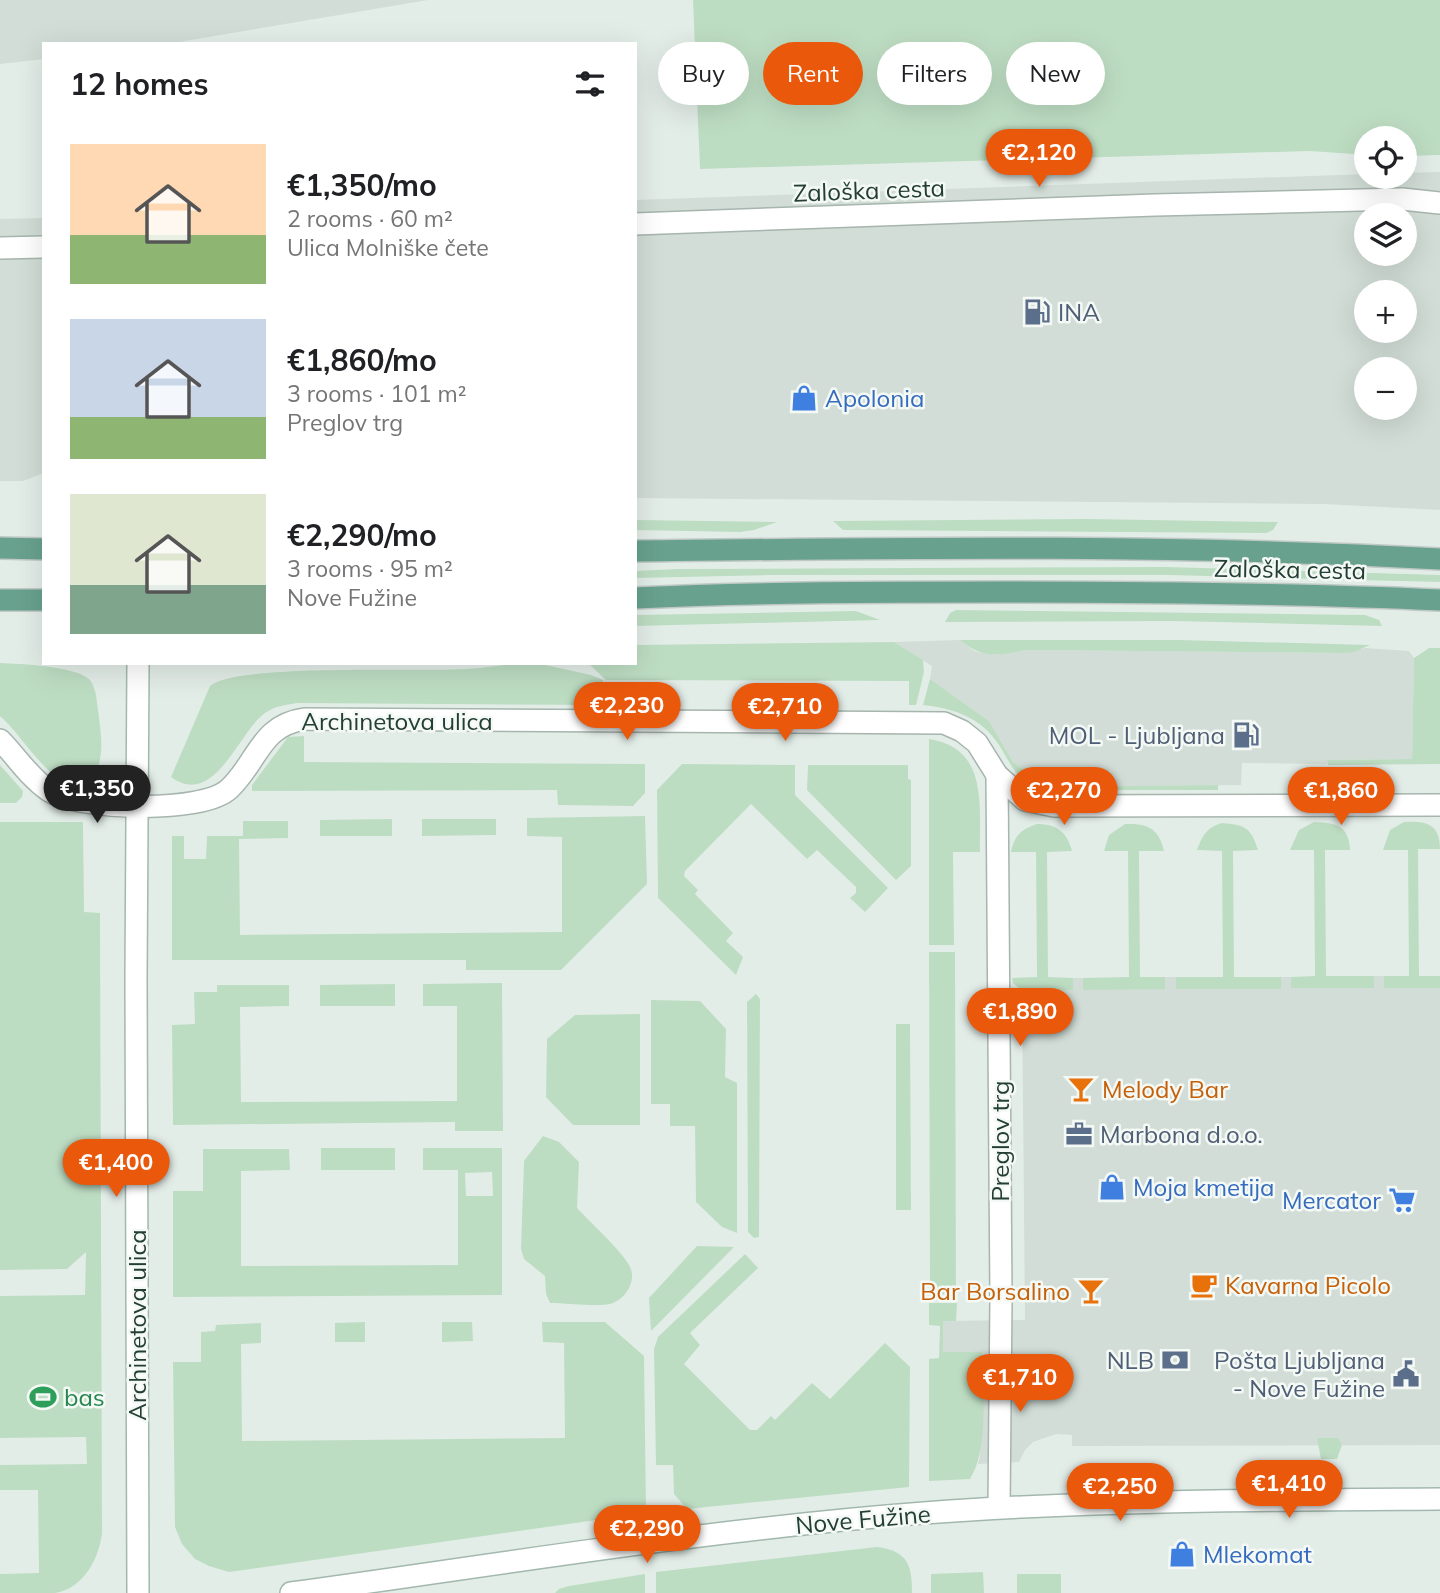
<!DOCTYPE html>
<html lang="en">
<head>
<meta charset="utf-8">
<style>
  body { margin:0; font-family:Mulish,sans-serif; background:#f2f2f2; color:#202124; height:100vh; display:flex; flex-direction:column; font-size:26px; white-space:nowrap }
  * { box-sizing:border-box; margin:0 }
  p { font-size:23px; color:#757577 }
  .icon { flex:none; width:38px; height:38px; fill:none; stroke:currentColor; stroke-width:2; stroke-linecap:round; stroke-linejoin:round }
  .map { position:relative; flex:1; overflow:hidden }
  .panel { position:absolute; left:42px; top:42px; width:595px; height:623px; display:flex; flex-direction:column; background:#fff; border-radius:0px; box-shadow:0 7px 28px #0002 }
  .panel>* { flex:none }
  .top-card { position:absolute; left:658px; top:42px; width:665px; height:63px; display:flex; gap:14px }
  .fabs { position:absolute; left:1354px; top:126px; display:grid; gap:14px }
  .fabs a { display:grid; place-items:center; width:63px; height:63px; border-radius:50%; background:#fff; box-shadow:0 7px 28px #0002; font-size:35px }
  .price { position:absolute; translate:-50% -60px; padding:0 16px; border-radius:24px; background:#ea580c; color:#fff; font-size:23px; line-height:46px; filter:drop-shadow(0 2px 4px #0008) }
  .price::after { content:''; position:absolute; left:50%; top:42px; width:21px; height:16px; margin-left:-10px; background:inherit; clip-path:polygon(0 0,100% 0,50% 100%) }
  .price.on { background:#222; color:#fff }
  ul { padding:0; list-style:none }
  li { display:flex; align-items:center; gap:21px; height:175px; padding:0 28px }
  li span { display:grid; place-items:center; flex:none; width:196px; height:140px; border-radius:0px; color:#555 }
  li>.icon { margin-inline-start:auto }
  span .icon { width:84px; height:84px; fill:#fffc; stroke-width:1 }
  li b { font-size:30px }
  h2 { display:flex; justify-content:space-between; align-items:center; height:84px; padding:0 28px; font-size:30px }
  .pill { padding:0 24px; border-radius:32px; background:#fff; box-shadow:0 7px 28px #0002; font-size:24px; line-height:63px }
  .pill.on { background:#ea580c; color:#fff }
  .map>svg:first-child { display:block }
  .built { fill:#d1ddd6; fill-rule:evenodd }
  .green { fill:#bdddc2; fill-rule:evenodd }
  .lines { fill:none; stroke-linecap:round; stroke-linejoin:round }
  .street-casing { stroke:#a6b5ae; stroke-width:24 }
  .secondary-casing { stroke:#a2b8ae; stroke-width:24 }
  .primary-casing { stroke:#c1c9c6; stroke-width:24 }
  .street { stroke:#fff; stroke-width:21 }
  .secondary { stroke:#fff; stroke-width:21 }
  .primary { stroke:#68a18e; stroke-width:21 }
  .labels { text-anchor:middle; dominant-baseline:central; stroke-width:5; stroke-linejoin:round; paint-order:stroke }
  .street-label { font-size:24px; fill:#233e34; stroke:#f4f9f6 }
  .service-label { font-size:24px; fill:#4e5e75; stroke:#f4f9f6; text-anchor:end }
  .shop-label { font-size:24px; fill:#366cbe; stroke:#f4f9f6; text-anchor:start }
  .food-label { font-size:24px; fill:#c56008; stroke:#f4f9f6; text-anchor:start }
  .leisure-label { font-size:24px; fill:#27864d; stroke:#f4f9f6; text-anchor:start }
</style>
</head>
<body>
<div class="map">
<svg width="1440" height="1593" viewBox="0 0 1440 1593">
  <rect width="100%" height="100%" fill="#e3ede8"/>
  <g class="built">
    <path d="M0,0H428L167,44H44V59L0,64Z"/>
    <path d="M1440,172V510L1323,504L635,498V200L1367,174V177H1405V173ZM1367,215H1405V254H1367ZM1367,292H1405V331H1367ZM1367,369H1405V408H1367Z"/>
    <path d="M44,218V473L23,481H0V219Z"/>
    <path d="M960,640L974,651L994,655L1025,650L1345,653L1365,648L1409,651L1414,658L1412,759L1328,760L1327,764L1242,763L1241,785L1048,787L1013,762L989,721L930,679L932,666L894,642Z"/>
    <path d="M1374,976H1384L1385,988H1440V1445L1072,1446V1435L1056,1434L1033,1442L1025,1450L1019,1462L978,1464L980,1457L981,1352H943V1321L1025,1320L1022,990H1072L1073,978H1083V989H1165V977H1176L1177,989H1280L1281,977H1291V988H1374Z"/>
  </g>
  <g class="green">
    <path d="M693,0H1440V155L1405,156V138H1367V155L1310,151L700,169Z"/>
    <path d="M1087,519L1278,522L1273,530L1266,533L851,530H843L833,521Z"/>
    <path d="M635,520L777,522L754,530L740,532L635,530Z"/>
    <path d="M1166,567L1440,575V582L1168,575H770L635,578V571L677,569Z"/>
    <path d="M956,610L1365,615L1379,620L1382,626L1173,621L945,622L950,613Z"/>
    <path d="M856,611L880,620L635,626V615Z"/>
    <path d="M960,640H1180L1370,645L1354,652L1345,653L1025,650C997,656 983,659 960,640Z"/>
    <path d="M894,642L923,660L924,672L916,705H909V681L606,680L588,663H635V645Z"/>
    <path d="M1429,648H1440V764L1328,765L1327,760L1412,759L1414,658Z"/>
    <path d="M0,663C21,664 74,666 89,679C93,683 94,689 96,694C98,717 109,759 92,776V784C55,798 25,737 0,716Z"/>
    <path d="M536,663L591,675L603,680L602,705L297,703C285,705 275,706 265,713C238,732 215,809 171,777L210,686C236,663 421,672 466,669C489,668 512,663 536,663Z"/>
    <path d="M930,679L989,721L1013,762L1048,787L1218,785V790H1045C1016,781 1014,769 999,745C982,718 953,708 923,705Z"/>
    <path d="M304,736V762L645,764V793L633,806L558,805L557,790L252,791V785L288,737Z"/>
    <path d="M929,739C989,748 979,806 980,852H953L954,945H929Z"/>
    <path d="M682,764L795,765V795L888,888L865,912L850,898L856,893V887L817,850L807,859L751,804L685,871L684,876L698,890L695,894L733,933L726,941L743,957L736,975L658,898L657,790Z"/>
    <path d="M0,765L23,791L22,797L16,803H0Z"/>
    <path d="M808,765H908V779L911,780V866L896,880L807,790Z"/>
    <path d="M645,816L647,884L561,970H466V960H172V836H184V859H206L207,836H243V821H288V838L239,839L240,935L562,932V837L527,836V818Z"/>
    <path d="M392,819V836H320V820Z"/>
    <path d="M422,819H496V835L422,836Z"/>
    <path d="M0,822H83L84,912L100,913L102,1533C99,1559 83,1589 55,1593C37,1593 18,1593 0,1593V1574L39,1573L38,1490H0V1465L87,1464L86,1437L0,1438V1296L85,1295L86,1252L67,1269L0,1270Z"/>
    <path d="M1314,822C1336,823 1349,825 1350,850H1325L1326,976H1374V988H1291V977L1315,976L1314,850H1290L1299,830Z"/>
    <path d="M1404,822C1427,821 1440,824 1440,849H1418L1419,976H1440V988H1384V976H1409L1408,850H1383L1390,830Z"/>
    <path d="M1222,823C1245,825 1251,827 1258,850L1233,851L1234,977H1281V989H1176V977H1223L1222,851L1197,850C1202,836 1207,827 1222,823Z"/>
    <path d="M1037,824C1057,824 1067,832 1072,851L1047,852L1048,977L1073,978V990H1021L1013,983L1012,978L1037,977L1036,852H1011C1014,835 1022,829 1037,824Z"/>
    <path d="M1125,824C1147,823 1159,828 1164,851H1139L1140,977H1165V989L1083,990V978L1129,977L1128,851H1104L1109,835Z"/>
    <path d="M929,952H955L956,1294H930Z"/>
    <path d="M502,983L503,1131H455V1122L173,1125L172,1025L195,1024L194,992H217V985H289V1006L240,1007L241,1102L457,1101V1006H423V984Z"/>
    <path d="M395,984V1006H320V985Z"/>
    <path d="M756,994L760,999L759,1237L754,1238L748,1232L747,1002Z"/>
    <path d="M651,1000L700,1001L726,1029L725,1077L737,1083V1233L722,1227L696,1202L695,1126H670V1104H651Z"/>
    <path d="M640,1014V1125H573L546,1097L547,1039L575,1015Z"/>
    <path d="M896,1024H910L911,1210H896Z"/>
    <path d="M543,1136L559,1142L579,1162L577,1208C591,1223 620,1249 629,1265C638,1279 626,1300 610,1304C598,1307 565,1303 550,1303L546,1294L545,1276L524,1259L521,1249L524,1161Z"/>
    <rect x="321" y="1148" width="74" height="22"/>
    <path d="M423,1148H502V1295L173,1297V1191H203V1149H289L290,1170L241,1171V1266L458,1265V1170H423ZM492,1172L493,1196H466L465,1173Z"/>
    <path d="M697,1246L734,1247L651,1331L649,1298Z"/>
    <path d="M745,1254L758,1268L690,1333L700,1345L684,1364L750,1430H757L771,1416L775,1420L812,1383L830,1399L885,1343L910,1367L909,1487L687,1509L674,1494L673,1465H656L654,1349L658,1337Z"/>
    <path d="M929,1303H957L956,1321H943V1352H982C982,1390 990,1447 970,1479L929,1481V1359L939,1358L940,1326L929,1325Z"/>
    <path d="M365,1322V1342H335V1323Z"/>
    <path d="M442,1322H472L473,1341L442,1342Z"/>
    <path d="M542,1322H605L644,1356L646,1513L229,1572L209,1566L195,1559L182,1544L175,1527L173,1362H201V1332L215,1331L216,1325L261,1323V1343L241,1344L242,1441L565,1438L564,1343L543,1342Z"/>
    <path d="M1317,1438H1338L1342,1445L1337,1459H1321Z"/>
    <path d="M877,1547C908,1551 912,1565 912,1593H656V1572Z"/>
    <path d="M983,1572L984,1593H931V1574Z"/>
    <path d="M645,1574V1593H555L559,1589L569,1586Z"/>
    <rect x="1017" y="1574" width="44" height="19"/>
  </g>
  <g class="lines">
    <g class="street-casing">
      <g id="street">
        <path d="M635,224L1155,205L1402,199L1440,203"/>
        <path d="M0,248L44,247"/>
        <path d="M0,740C16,756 29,777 48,790C78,810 202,814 229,789C258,762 260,725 305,719L944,723L962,731L977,743L997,775L1025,800L1054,806L1440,805"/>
        <path d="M997,775L1001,1298L999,1507"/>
      </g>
    </g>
    <g class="secondary-casing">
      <g id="secondary">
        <path d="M138,1593L136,978L138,663"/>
        <path d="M291,1593C502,1564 712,1529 924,1513C1096,1500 1268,1500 1440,1499"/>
      </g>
    </g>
    <g class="primary-casing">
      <g id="primary">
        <path d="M0,548L44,549"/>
        <path d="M635,551C903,548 1172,544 1440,559"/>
        <path d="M635,598C759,592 882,592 1006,592C1151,592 1295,593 1440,600"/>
        <path d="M0,600H44"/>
      </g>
    </g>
    <use href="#street" class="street"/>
    <use href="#secondary" class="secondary"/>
    <use href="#primary" class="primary"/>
  </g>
  <defs>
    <g id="fuel-bare" transform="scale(2.1)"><path d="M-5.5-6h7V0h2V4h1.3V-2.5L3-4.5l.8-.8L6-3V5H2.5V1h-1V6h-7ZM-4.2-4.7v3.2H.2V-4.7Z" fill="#5c6f8a" stroke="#f4f9f6" stroke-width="2.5" paint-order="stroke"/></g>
    <g id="shop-bare" transform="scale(2.1)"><path d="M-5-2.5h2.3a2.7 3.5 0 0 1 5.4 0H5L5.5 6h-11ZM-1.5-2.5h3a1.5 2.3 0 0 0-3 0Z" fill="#3f7fe0" stroke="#f4f9f6" stroke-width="2.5" paint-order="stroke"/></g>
    <g id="bar-bare" transform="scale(2.1)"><path d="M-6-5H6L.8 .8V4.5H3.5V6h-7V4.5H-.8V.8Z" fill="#e8710a" stroke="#f4f9f6" stroke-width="2.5" paint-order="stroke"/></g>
    <g id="office-bare" transform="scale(2.1)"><path d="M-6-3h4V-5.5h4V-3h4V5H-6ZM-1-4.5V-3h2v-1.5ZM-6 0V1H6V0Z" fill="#5c6f8a" stroke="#f4f9f6" stroke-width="2.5" paint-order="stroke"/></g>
    <g id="supermarket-bare" transform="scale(2.1)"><path d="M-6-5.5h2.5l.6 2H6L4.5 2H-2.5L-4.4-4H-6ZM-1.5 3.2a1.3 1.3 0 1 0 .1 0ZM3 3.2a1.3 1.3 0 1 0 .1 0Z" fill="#3f7fe0" stroke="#f4f9f6" stroke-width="2.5" paint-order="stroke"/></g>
    <g id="cafe-bare" transform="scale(2.1)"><path d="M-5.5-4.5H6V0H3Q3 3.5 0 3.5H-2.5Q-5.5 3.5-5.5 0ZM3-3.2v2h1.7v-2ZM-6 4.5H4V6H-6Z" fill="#e8710a" stroke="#f4f9f6" stroke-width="2.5" paint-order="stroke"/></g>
    <g id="bank-bare" transform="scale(2.1)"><path d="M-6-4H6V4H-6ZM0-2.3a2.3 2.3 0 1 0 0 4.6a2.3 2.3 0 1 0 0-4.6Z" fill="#5c6f8a" stroke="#f4f9f6" stroke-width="2.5" paint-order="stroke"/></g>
    <g id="civic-bare" transform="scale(2.1)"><path d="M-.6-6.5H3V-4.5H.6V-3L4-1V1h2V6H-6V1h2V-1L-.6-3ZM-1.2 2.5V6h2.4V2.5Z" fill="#5c6f8a" stroke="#f4f9f6" stroke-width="2.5" paint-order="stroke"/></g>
    <g id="stadium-bare" transform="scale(2.1)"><path d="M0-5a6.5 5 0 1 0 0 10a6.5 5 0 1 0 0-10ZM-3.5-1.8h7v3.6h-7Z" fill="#2e9e5b" stroke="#f4f9f6" stroke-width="2.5" paint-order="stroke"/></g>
  </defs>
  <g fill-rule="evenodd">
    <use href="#fuel-bare" x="1037" y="312"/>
    <use href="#shop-bare" x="804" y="398"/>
    <use href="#fuel-bare" x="1246" y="735"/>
    <use href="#bar-bare" x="1081" y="1089"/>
    <use href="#office-bare" x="1079" y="1134"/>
    <use href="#shop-bare" x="1112" y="1187"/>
    <use href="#supermarket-bare" x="1402" y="1200"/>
    <use href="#cafe-bare" x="1204" y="1285"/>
    <use href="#bar-bare" x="1091" y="1291"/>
    <use href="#bank-bare" x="1175" y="1360"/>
    <use href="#civic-bare" x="1406" y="1374"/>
    <use href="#stadium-bare" x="43" y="1397"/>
    <use href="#shop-bare" x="1182" y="1554"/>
  </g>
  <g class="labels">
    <g class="street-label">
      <text transform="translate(869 190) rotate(-2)">Zaloška cesta</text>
      <text transform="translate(1290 569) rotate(1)">Zaloška cesta</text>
      <text x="397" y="721">Archinetova ulica</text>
      <text transform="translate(1000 1141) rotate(-90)">Preglov trg</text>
      <text transform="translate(137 1325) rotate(-90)">Archinetova ulica</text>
      <text transform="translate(863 1519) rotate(-5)">Nove Fužine</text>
    </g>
    <g class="service-label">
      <text x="1058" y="312" text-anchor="start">INA</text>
      <text x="1225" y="735">MOL - Ljubljana</text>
      <text x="1100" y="1134" text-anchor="start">Marbona d.o.o.</text>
      <text x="1154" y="1360">NLB</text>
      <text x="1385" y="1360">Pošta Ljubljana<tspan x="1385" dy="28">- Nove Fužine</tspan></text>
    </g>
    <g class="shop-label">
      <text x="825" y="398">Apolonia</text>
      <text x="1133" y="1187">Moja kmetija</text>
      <text x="1381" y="1200" text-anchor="end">Mercator</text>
      <text x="1203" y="1554">Mlekomat</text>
    </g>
    <g class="food-label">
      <text x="1102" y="1089">Melody Bar</text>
      <text x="1225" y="1285">Kavarna Picolo</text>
      <text x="1070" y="1291" text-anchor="end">Bar Borsalino</text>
    </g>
    <g class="leisure-label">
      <text x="64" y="1397">bas</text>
    </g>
  </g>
</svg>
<div class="fabs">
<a><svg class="icon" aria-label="locate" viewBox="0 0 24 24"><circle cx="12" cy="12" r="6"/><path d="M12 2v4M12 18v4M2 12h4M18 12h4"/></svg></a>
<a><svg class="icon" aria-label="layers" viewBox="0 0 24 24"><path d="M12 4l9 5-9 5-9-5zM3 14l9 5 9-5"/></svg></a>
<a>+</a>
<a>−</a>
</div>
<b class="price" style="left:1039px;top:189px">€2,120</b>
<b class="price" style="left:627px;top:742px">€2,230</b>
<b class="price" style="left:785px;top:743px">€2,710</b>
<b class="price on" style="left:97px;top:825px">€1,350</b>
<b class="price" style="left:1064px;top:827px">€2,270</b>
<b class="price" style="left:1341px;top:827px">€1,860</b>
<b class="price" style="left:1020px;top:1048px">€1,890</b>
<b class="price" style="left:116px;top:1199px">€1,400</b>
<b class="price" style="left:1020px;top:1414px">€1,710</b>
<b class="price" style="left:1289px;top:1520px">€1,410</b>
<b class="price" style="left:1120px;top:1523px">€2,250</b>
<b class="price" style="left:647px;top:1565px">€2,290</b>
<div class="top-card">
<a class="pill">Buy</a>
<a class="pill on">Rent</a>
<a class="pill">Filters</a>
<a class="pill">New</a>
</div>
<section class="panel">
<h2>12 homes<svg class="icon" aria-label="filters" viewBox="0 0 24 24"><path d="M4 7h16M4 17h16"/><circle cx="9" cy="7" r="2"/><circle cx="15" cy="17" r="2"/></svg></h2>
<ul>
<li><span style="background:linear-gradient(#ffd9b3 65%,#8fb573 0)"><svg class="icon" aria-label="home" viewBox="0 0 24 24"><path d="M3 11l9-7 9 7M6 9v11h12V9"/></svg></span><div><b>€1,350/mo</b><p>2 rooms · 60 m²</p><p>Ulica Molniške čete</p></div></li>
<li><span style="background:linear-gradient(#c9d6e8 70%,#8fb573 0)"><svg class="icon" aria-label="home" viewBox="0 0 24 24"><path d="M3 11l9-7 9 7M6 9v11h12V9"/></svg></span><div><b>€1,860/mo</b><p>3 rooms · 101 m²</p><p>Preglov trg</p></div></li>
<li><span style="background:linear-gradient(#dfe7d0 65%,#7fa58c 0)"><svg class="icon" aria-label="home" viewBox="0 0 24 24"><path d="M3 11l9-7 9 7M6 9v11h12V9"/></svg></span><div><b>€2,290/mo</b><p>3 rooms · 95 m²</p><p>Nove Fužine</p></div></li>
</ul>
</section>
</div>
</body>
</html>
